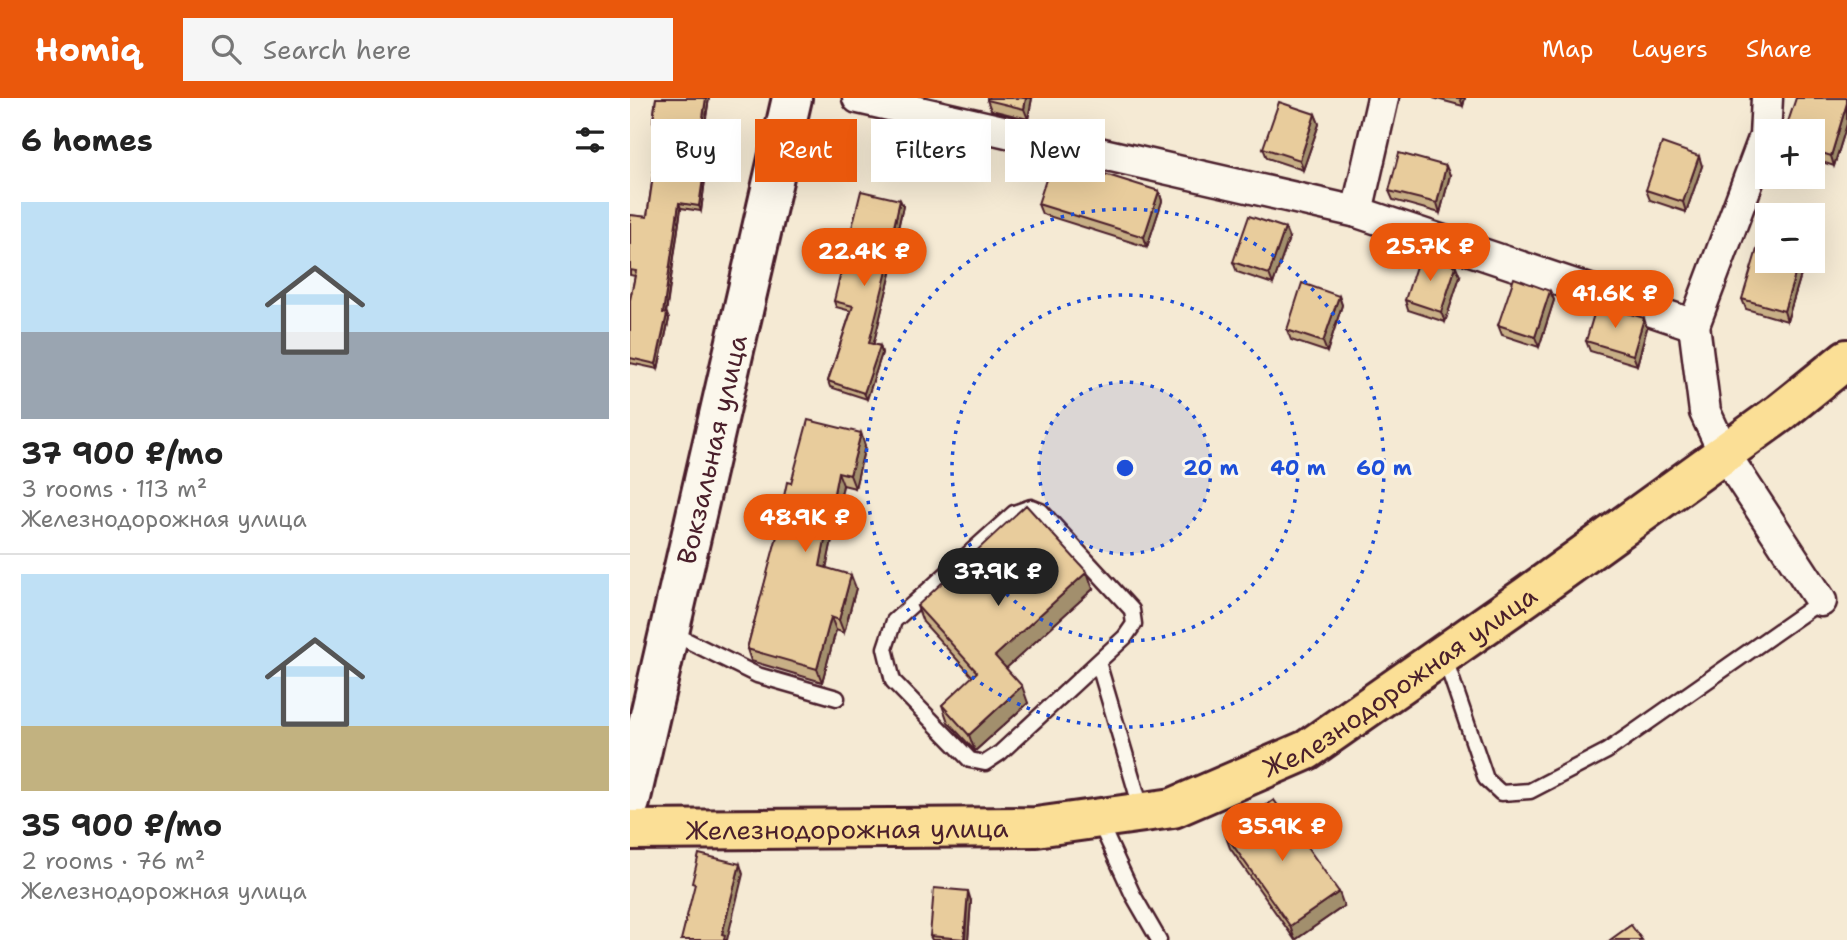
<!DOCTYPE html>
<html lang="en">
<head>
<meta charset="utf-8">
<style>
  body { margin:0; font-family:"Shantell Sans",sans-serif; background:#f6f6f6; color:#222; height:100vh; display:flex; flex-direction:column; font-size:26px; white-space:nowrap }
  * { box-sizing:border-box; margin:0 }
  p { font-size:23px; color:#767676 }
  .icon { flex:none; width:38px; height:38px; fill:none; stroke:currentColor; stroke-width:2; stroke-linecap:round; stroke-linejoin:round }
  .map { position:relative; flex:1; overflow:hidden }
  .side { display:flex; flex-direction:column; background:#fff; width:630px }
  .side>* { flex:none }
  .hud { position:absolute; left:21px; top:21px; width:665px; height:63px; display:flex; gap:14px }
  .buttons { position:absolute; left:1125px; top:21px; display:grid; gap:14px }
  .buttons a { display:grid; place-items:center; width:70px; height:70px; border-radius:0px; background:#fff; box-shadow:0 7px 28px #0002; font-size:35px }
  .price { position:absolute; translate:-50% -60px; padding:0 16px; border-radius:24px; background:#ea580c; color:#fff; font-size:23px; line-height:46px; filter:drop-shadow(0 2px 4px #0008) }
  .price::after { content:''; position:absolute; left:50%; top:42px; width:21px; height:16px; margin-left:-10px; background:inherit; clip-path:polygon(0 0,100% 0,50% 100%) }
  .price.current { background:#222; color:#fff }
  ul { padding:0; list-style:none }
  li { display:grid; align-content:center; gap:14px; height:371px; padding:0 21px }
  li+li { border-top:2px solid #e0e0e0 }
  li span { display:grid; place-items:center; height:217px; border-radius:0px; color:#555 }
  li>.icon { margin-inline-start:auto }
  span .icon { width:126px; height:126px; fill:#fffc; stroke-width:1 }
  li b { font-size:30px }
  h2 { display:flex; justify-content:space-between; align-items:center; height:84px; padding:0 21px; font-size:30px }
  .tag { padding:0 24px; border-radius:0px; background:#fff; box-shadow:0 7px 28px #0002; font-size:24px; line-height:63px }
  .tag.current { background:#ea580c; color:#fff }
  header { display:flex; align-items:center; gap:42px; box-sizing:border-box; height:98px; padding:0 35px; background:#ea580c; color:#fff }
  header strong { font-size:33px }
  nav { display:flex; gap:38px; margin-inline-start:auto; font-size:24px }
  .search { width:490px; height:63px; background:#f6f6f6; display:flex; align-items:center; gap:18px; box-sizing:border-box; padding:0 24px; border-radius:0px; color:#767676; font-size:26px }
  main { display:flex; flex:1; min-height:0 }
  .map>svg:first-child { display:block }
  .lines { fill:none; stroke-linecap:round; stroke-linejoin:round }
  .lane-casing { stroke:#4a1f2b; stroke-width:19 }
  .street-casing { stroke:#4a1f2b; stroke-width:35 }
  .secondary-casing { stroke:#4a1f2b; stroke-width:44 }
  .primary-casing { stroke:#4a1f2b; stroke-width:44 }
  .lane { stroke:#fbf7ec; stroke-width:14 }
  .street { stroke:#fbf7ec; stroke-width:30 }
  .secondary { stroke:#fbf7ec; stroke-width:38 }
  .primary { stroke:#fbdf96; stroke-width:38 }
  .wall { fill:#c8af86; stroke:#4a1f2b; stroke-width:2 }
  .shaded-wall { fill:#a28f6d; stroke:#4a1f2b; stroke-width:2 }
  .building { fill:#e8cc9c; stroke:#4a1f2b; stroke-width:2 }
  .ring { fill:none; stroke:#1d4ed8; stroke-width:3.5; stroke-dasharray:3.5 7 }
  .labels { text-anchor:middle; dominant-baseline:central; stroke-width:6; stroke-linejoin:round; paint-order:stroke }
  .street-label { font-size:26px; fill:#4a1f2b; stroke:#fbf7ec }
  .centre { fill:#1d4ed8; stroke:#fbf7ec; stroke-width:3.5 }
  .ring-label { font-size:21px; text-anchor:middle; font-weight:bold; fill:#1d4ed8; stroke:#fbf7ec; stroke-width:6; stroke-linejoin:round; paint-order:stroke }
</style>
</head>
<body>
<header>
<strong>Homiq</strong>
<div class="search"><svg class="icon" aria-label="search" viewBox="0 0 24 24"><circle cx="10" cy="10" r="6"/><path d="M15 15l6 6"/></svg>Search here</div>
<nav><a>Map</a><a>Layers</a><a>Share</a></nav>
</header>
<main>
<section class="side">
<h2>6 homes<svg class="icon" aria-label="filters" viewBox="0 0 24 24"><path d="M4 7h16M4 17h16"/><circle cx="9" cy="7" r="2"/><circle cx="15" cy="17" r="2"/></svg></h2>
<ul>
<li><span style="background:linear-gradient(#bfe0f5 60%,#9aa5b1 0)"><svg class="icon" aria-label="home" viewBox="0 0 24 24"><path d="M3 11l9-7 9 7M6 9v11h12V9"/></svg></span><div><b>37 900 ₽/mo</b><p>3 rooms · 113 m²</p><p>Железнодорожная улица</p></div></li>
<li><span style="background:linear-gradient(#bfe0f5 70%,#c2b280 0)"><svg class="icon" aria-label="home" viewBox="0 0 24 24"><path d="M3 11l9-7 9 7M6 9v11h12V9"/></svg></span><div><b>35 900 ₽/mo</b><p>2 rooms · 76 m²</p><p>Железнодорожная улица</p></div></li>
</ul>
</section>
<div class="map">
<svg width="1217" height="842" viewBox="0 0 1217 842">
  <rect width="100%" height="100%" fill="#f5ead4"/>
  <filter id="ink" filterUnits="userSpaceOnUse"><feTurbulence type="fractalNoise" baseFrequency=".0143" numOctaves="2"/><feDisplacementMap in="SourceGraphic" scale="14" xChannelSelector="R" yChannelSelector="G"/><feConvolveMatrix kernelMatrix="1 2 1 2 8 2 1 2 1" color-interpolation-filters="sRGB"/></filter>
  <g filter="url(#ink)">
    <g class="lines">
      <g class="lane-casing">
        <g id="lane">
          <path d="M40,534L127,577L207,600"/>
          <path d="M814,558L856,681L871,695L900,693L977,653L1191,503"/>
          <path d="M468,564L370,655L355,665L340,662L263,583L255,550L264,523L384,415L401,409L411,413L502,512L504,526L495,539L468,564L512,713"/>
          <path d="M468,721L503,797L529,842"/>
        </g>
      </g>
      <g class="street-casing">
        <g id="street">
          <path d="M228,0L727,114L1064,227L1135,38L1137,0"/>
          <path d="M727,114L753,0"/>
          <path d="M1064,227L1075,314L1094,355L1191,503"/>
        </g>
      </g>
      <g class="secondary-casing">
        <g id="secondary">
          <path id="s1" d="M0,704L162,0"/>
        </g>
      </g>
      <g class="primary-casing">
        <g id="primary">
          <path id="s2" d="M0,732L406,729L543,710L677,652L897,498L1150,315L1217,261"/>
        </g>
      </g>
      <use href="#lane" class="lane"/>
      <use href="#street" class="street"/>
      <use href="#secondary" class="secondary"/>
      <use href="#primary" class="primary"/>
    </g>
    <g class="wall">
      <path d="M26,0H79L71,52L78,58L71,113L51,110L36,216L39,221L28,271L0,265V202L5,178L0,177V117L17,119L30,29L25,28L23,23Z"/>
      <path d="M357,0H402L398,21L361,12L357,2Z"/>
      <path d="M803,0H835L833,8Z"/>
      <path d="M1217,0V26L1204,68L1183,61V33Z"/>
      <path d="M685,16L689,26L673,72L637,60L633,50Z"/>
      <path d="M1072,68L1056,114L1020,102L1016,92Z"/>
      <path d="M820,77L810,115L763,102L759,93Z"/>
      <path d="M529,93L532,103L517,149L412,116L408,106Z"/>
      <path d="M270,102L273,108L260,166L262,171L243,246L250,248L252,255L237,301L200,289L198,283L221,213L206,209L204,203Z"/>
      <path d="M659,140L643,186L607,174L603,164Z"/>
      <path d="M1138,163H1170L1173,170L1157,223L1116,211L1112,201Z"/>
      <path d="M830,178L815,224L778,212L775,202Z"/>
      <path d="M920,193L924,202L909,249L872,237L868,227Z"/>
      <path d="M709,198L712,207L697,254L661,242L657,232Z"/>
      <path d="M1017,230L1007,267L960,253L956,243Z"/>
      <path d="M231,335L235,348L225,390L213,387L196,470L226,490L214,535L206,532L192,584L121,563L117,551L151,426L149,422L161,385Z"/>
      <path d="M463,491L376,570L398,605L345,653L318,624L312,607L343,579L293,524L287,508Z"/>
      <path d="M595,736L714,808L665,842L600,750Z"/>
      <path d="M341,803L338,842H302L300,838Z"/>
    </g>
    <g class="shaded-wall">
      <path d="M76,0H79L70,57L68,52Z"/>
      <path d="M396,0H402L398,21L394,11Z"/>
      <path d="M830,0H835L833,8Z"/>
      <path d="M1217,5V26L1204,68L1201,58Z"/>
      <path d="M685,16L689,26L673,72L670,62Z"/>
      <path d="M77,53L78,58L71,113L69,108Z"/>
      <path d="M1069,58L1072,68L1056,114L1053,104Z"/>
      <path d="M816,68L820,77L810,115L807,105Z"/>
      <path d="M529,93L532,103L517,149L514,139Z"/>
      <path d="M270,102L273,108L260,166L262,171L242,252L239,245Z"/>
      <path d="M49,105L51,110L35,220L33,215Z"/>
      <path d="M655,130L659,140L643,186L639,176Z"/>
      <path d="M1169,163H1170L1173,170L1157,223L1154,213Z"/>
      <path d="M826,168L830,178L815,224L811,214Z"/>
      <path d="M920,193L924,202L909,249L905,239Z"/>
      <path d="M709,198L712,207L697,254L693,244Z"/>
      <path d="M37,216L39,221L28,271L26,266Z"/>
      <path d="M1014,220L1017,230L1007,267L1003,257Z"/>
      <path d="M250,248L252,255L237,301L234,295Z"/>
      <path d="M231,335L235,348L225,390L220,377Z"/>
      <path d="M208,374L213,387L194,481L190,468Z"/>
      <path d="M457,474L463,491L371,575L365,558Z"/>
      <path d="M221,477L226,490L214,535L209,522Z"/>
      <path d="M201,519L206,532L192,584L187,571Z"/>
      <path d="M392,588L398,605L345,653L339,637Z"/>
      <path d="M110,766L113,776L97,842H94L92,836Z"/>
      <path d="M338,793L341,803L338,842H335Z"/>
      <path d="M709,794L714,808L665,842L660,828Z"/>
    </g>
    <g class="building">
      <path d="M26,0H76L68,52L77,53L69,108L49,105L33,215L37,216L26,266L0,260V202L6,173L0,172V117L17,119L31,24L23,23Z"/>
      <path d="M357,0H396L394,11L357,2Z"/>
      <path d="M1166,0H1217V5L1201,58L1183,52V33H1155Z"/>
      <path d="M649,4L685,16L670,62L633,50Z"/>
      <path d="M1032,45L1069,58L1053,104L1016,92Z"/>
      <path d="M769,55L816,68L807,105L759,93Z"/>
      <path d="M423,60L529,93L514,139L408,106Z"/>
      <path d="M231,93L270,102L256,164L259,165L239,245L250,248L234,295L198,283L223,208L204,203Z"/>
      <path d="M619,118L655,130L639,176L603,164Z"/>
      <path d="M1128,148L1138,151V163H1169L1154,213L1112,201Z"/>
      <path d="M790,156L826,168L811,214L775,202Z"/>
      <path d="M884,180L920,193L905,239L868,227Z"/>
      <path d="M672,185L709,198L693,244L657,232Z"/>
      <path d="M967,206L1014,220L1003,257L956,243Z"/>
      <path d="M178,322L231,335L220,377L208,374L190,468L221,477L209,522L201,519L187,571L117,551L151,423L149,422L157,384L161,385Z"/>
      <path d="M396,407L457,474L365,558L392,588L339,637L312,607L347,574L287,508Z"/>
      <path d="M644,702L709,794L660,828L595,736Z"/>
      <path d="M69,756L110,766L92,836L95,837L94,842H51L65,786L62,785Z"/>
      <path d="M304,790L338,793L334,841L300,838Z"/>
      <path d="M1001,827L1012,842H980Z"/>
    </g>
  </g>
  <circle cx="495" cy="370" r="86" fill="#1d4ed8" fill-opacity=".12"/>
  <g class="ring">
    <circle cx="495" cy="370" r="86"/>
    <circle cx="495" cy="370" r="173"/>
    <circle cx="495" cy="370" r="259"/>
  </g>
  <g class="labels">
    <g class="street-label">
      <text stroke="none"><textPath href="#s1" startOffset="362">Вокзальная улица</textPath></text>
      <text stroke="none"><textPath href="#s2" startOffset="805">Железнодорожная улица</textPath></text>
      <text stroke="none"><textPath href="#s2" startOffset="217">Железнодорожная улица</textPath></text>
    </g>
  </g>
  <circle cx="495" cy="370" r="10" class="centre"/>
  <g class="ring-label">
    <text x="581" y="377">20 m</text>
    <text x="668" y="377">40 m</text>
    <text x="754" y="377">60 m</text>
  </g>
</svg>
<div class="buttons">
<a>+</a>
<a>−</a>
</div>
<b class="price" style="left:800px;top:185px">25.7K ₽</b>
<b class="price" style="left:234px;top:190px">22.4K ₽</b>
<b class="price" style="left:985px;top:232px">41.6K ₽</b>
<b class="price" style="left:175px;top:456px">48.9K ₽</b>
<b class="price current" style="left:368px;top:510px">37.9K ₽</b>
<b class="price" style="left:652px;top:765px">35.9K ₽</b>
<div class="hud">
<a class="tag">Buy</a>
<a class="tag current">Rent</a>
<a class="tag">Filters</a>
<a class="tag">New</a>
</div>
</div>
</main>
</body>
</html>
